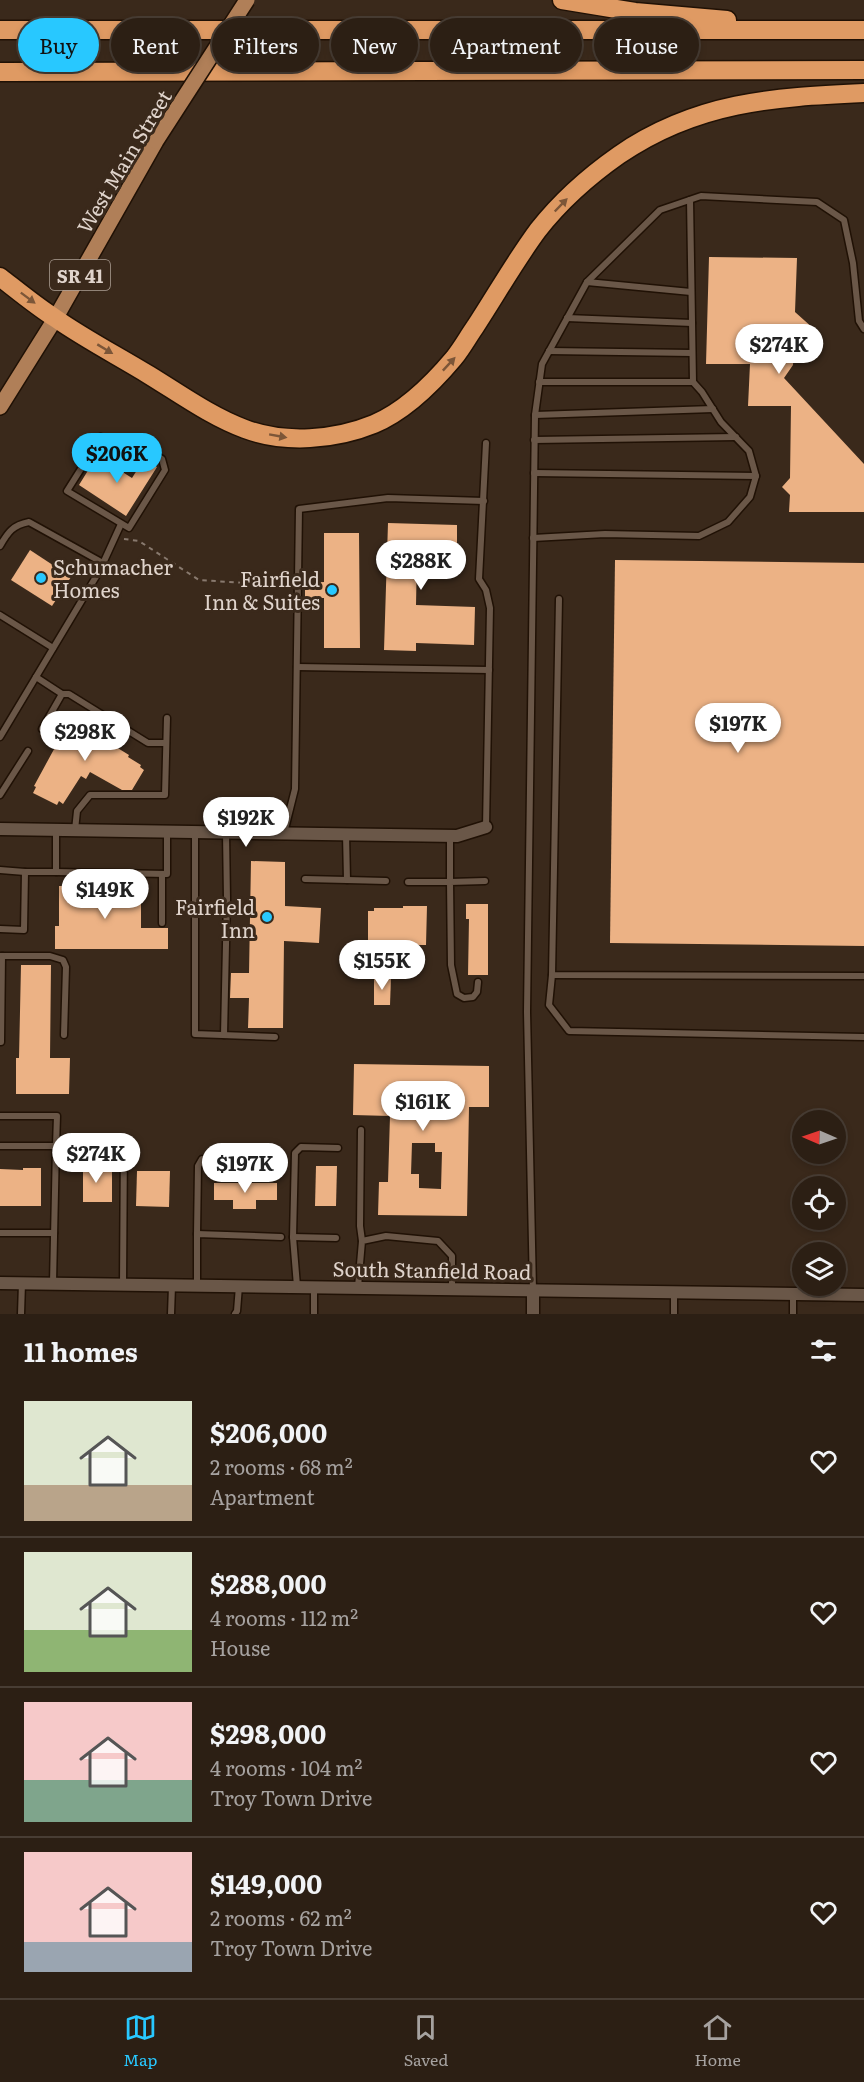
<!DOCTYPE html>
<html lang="en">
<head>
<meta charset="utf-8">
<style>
  body { margin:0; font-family:Literata,serif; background:#34271d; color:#f1f3f6; height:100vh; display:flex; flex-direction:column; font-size:22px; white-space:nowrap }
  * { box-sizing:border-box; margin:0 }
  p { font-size:20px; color:#a6a2a0 }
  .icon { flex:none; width:33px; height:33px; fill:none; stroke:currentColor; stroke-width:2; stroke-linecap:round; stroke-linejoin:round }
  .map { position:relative; height:1314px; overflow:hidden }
  .sheet { display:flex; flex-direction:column; background:#2c1f14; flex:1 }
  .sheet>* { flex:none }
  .top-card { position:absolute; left:18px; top:18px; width:828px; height:54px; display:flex; gap:12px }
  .needle { width:39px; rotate:272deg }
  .fabs { position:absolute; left:792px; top:1110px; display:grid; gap:12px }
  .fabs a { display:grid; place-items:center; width:54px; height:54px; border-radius:50%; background:#2c1f14; box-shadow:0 3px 9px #0003,0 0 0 2px #483d34; font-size:30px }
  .price { position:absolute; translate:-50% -51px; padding:0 14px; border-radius:21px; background:#fff; color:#222; font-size:20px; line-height:39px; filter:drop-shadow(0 2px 3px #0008) }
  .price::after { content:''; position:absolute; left:50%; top:36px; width:18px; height:14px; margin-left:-9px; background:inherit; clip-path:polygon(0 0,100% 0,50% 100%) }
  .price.current { background:#28c8ff; color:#111 }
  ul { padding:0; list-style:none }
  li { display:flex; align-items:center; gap:18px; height:150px; padding:0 24px }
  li+li { border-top:2px solid #483d34 }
  li span { display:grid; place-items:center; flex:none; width:168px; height:120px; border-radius:0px; color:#555 }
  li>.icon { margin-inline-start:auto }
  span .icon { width:72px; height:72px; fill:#fffc; stroke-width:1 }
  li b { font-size:26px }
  h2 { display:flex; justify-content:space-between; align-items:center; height:72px; padding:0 24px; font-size:26px }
  .tag { padding:0 21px; border-radius:27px; background:#2c1f14; box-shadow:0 3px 9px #0003,0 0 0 2px #483d34; font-size:21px; line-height:54px }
  .tag.current { background:#28c8ff; color:#111 }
  .tab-bar { display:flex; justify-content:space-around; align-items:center; height:84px; border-top:2px solid #483d34; background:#2c1f14; font-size:16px; color:#a6a2a0 }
  .tab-bar a { display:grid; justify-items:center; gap:3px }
  .tab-bar .current { color:#28c8ff }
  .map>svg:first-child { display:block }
  .building { fill:#ecb285; fill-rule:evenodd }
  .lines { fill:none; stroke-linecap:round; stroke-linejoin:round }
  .service-casing { stroke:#201105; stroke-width:9 }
  .minor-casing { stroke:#201105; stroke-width:15 }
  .primary-casing { stroke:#201105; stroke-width:18 }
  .motorway-casing { stroke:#201105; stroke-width:21 }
  .path { stroke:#88796e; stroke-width:2; stroke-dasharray:4.5 4.5; stroke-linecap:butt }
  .service { stroke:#6a5748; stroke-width:6 }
  .minor { stroke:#6a5748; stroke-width:12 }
  .primary { stroke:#b07f58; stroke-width:15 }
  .motorway { stroke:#df9a63; stroke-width:18 }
  .primary-bridge-casing { stroke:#201105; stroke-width:18; stroke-linecap:butt }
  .primary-bridge { stroke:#b07f58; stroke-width:15 }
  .oneway { fill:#7c5638 }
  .poi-dot { fill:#28c8ff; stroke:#3a291b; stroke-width:2 }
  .labels { text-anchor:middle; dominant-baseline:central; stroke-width:6; stroke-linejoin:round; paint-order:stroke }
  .shield { fill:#3a291b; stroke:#aea197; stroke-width:1.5 }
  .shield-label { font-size:18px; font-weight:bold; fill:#e0d4cc }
  .street-label { font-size:20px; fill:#e0d4cc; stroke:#3a291b }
  .poi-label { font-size:20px; fill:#e0d4cc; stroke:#3a291b; text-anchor:end }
</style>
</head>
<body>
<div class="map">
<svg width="864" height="1314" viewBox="0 0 864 1314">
  <rect width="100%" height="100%" fill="#3a291b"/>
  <g class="building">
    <path d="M709,257L797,258L795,312L814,329L794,347L793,365L784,378L864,464V512H789L790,495L782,487L790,478L791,406H748L750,364H706Z"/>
    <path d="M97,456L132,478L144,459L157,467L126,516L79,485Z"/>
    <path d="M388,523L457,525V556L417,555L416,605L475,607L474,645L416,643V651L384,650Z"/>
    <path d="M324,533H359L360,648H324V598H305V583L324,582Z"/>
    <path d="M30,550L71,577L52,606L11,580Z"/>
    <path d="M615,560L864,563V946L610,943Z"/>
    <path d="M83,712L106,726L104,730L107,732L103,739L129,755L128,757L141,765L140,767L144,770L132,790H122L90,772L86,779L81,776L63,804L59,801L57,805L33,793L36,787L34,786L59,740L67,731H68L79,714L81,715Z"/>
    <path d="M251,861L285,862V906L321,908L319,943L284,941L283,1028H248L249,998H230L231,973H249Z"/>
    <path d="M59,886H141V928H168V949H55V926H59Z"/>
    <path d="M466,904H488V975H468L469,919H466Z"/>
    <path d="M403,906H427L426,945H403V942H368V911H374V908H403Z"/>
    <path d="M21,965H51L50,1058H70L69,1094H16V1058H19Z"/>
    <path d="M374,976L391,977L390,1005H374Z"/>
    <path d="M354,1064L489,1066V1107H469L467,1216L378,1215L379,1182H388L390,1116L353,1115ZM412,1143H435V1152H442L441,1189L419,1188V1174H411Z"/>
    <path d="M83,1162H96V1172H112V1202H83Z"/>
    <path d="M316,1166H337L336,1206H315Z"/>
    <path d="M23,1168H41V1206H0V1169L23,1170Z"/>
    <path d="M137,1171H170L169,1207L136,1206Z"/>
    <path d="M214,1183H277V1200H256V1209H233V1200H214Z"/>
  </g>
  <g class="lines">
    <g class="service-casing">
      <g id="service">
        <path d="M587,282L691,292"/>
        <path d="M567,318L692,323"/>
        <path d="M549,351L692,353"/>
        <path d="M539,382H693"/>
        <path d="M535,415L713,409"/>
        <path d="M101,437L130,451L143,448L162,459L165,470L129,528L67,491Z"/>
        <path d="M534,440L736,437"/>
        <path d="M486,443L479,579L486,590L490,608L486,827"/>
        <path d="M534,473L756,476"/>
        <path d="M533,538L605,534L699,536L728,522L750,497L756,476L749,451L721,422L702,392L693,382L690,200"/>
        <path d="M0,546C8,532 13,525 29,522L103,563"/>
        <path d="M559,599L552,975L864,976"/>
        <path d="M0,615L53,648"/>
        <path d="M297,667L489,670"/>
        <path d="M36,677L62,694H69L148,743H166"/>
        <path d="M42,729L62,694"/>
        <path d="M0,737L100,570L121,524"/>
        <path d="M0,795L28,751"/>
        <path d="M75,830L77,811L90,795H165L167,718"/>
        <path d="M195,832V1034L275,1037"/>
        <path d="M284,833L295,789L299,509L388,498L484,501"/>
        <path d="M0,870L25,872"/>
        <path d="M56,872L167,874V832"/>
        <path d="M305,879L347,880L346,834"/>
        <path d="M347,880L386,881"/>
        <path d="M408,882H450V836"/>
        <path d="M162,923V874"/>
        <path d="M0,929L24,930L25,872H56V830"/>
        <path d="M0,956H50L63,960L66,967L64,1035"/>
        <path d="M552,975L549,1005L569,1031L864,1037"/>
        <path d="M478,982L477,992L473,997L464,998L457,994L451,965L450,882L485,881"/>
        <path d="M224,1035L227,899L226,833"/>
        <path d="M1,1042L2,956"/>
        <path d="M0,1116H57L56,1146"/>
        <path d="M361,1130L360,1226L362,1241"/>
        <path d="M0,1146H56L53,1283"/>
        <path d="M0,1233H54"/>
        <path d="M197,1234L198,1166L202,1159L270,1160"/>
        <path d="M293,1237L336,1238"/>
        <path d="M123,1284L124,1140"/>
        <path d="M197,1285V1234L281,1237"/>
        <path d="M297,1286L293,1237L295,1153L301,1147L338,1148"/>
        <path d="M358,1287L362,1241L386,1236L438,1241L452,1256V1289"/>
        <path d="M533,1290L527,1012L535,415L542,364L587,282L660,210L701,196L817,202L844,220L853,263L859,321L864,329"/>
        <path d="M674,1293V1314"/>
        <path d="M793,1294V1314"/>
        <path d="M21,1314L22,1283"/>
        <path d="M171,1314L172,1286"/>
        <path d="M235,1314L237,1311L239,1286"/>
        <path d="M314,1314V1287"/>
      </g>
    </g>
    <g class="minor-casing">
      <g id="minor">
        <path d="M0,829L457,836L486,827"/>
        <path d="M0,1283L864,1295"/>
        <path d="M533,1290V1314"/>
      </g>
    </g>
    <g class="primary-casing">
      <path id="primary" d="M0,407L55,319L156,141"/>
    </g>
    <g class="motorway-casing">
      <g id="motorway">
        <path d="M562,0L635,12L727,20"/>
        <path d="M0,30H864"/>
        <path d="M0,72L864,70"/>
        <path d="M0,277C18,291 36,306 55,318C85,339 118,356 149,375C180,394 212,417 245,429C285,444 335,440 374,424C405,411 433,383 454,358C462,348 468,337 475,327C496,295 515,261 538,230C560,202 589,176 619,155C696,102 773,97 864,93"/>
      </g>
    </g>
    <path class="path" d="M124,539L139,541L199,580L289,586"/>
    <use href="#service" class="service"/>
    <use href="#minor" class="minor"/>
    <use href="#primary" class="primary"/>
    <use href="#motorway" class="motorway"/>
    <g class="primary-bridge-casing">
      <path id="primary-bridge" d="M156,141L247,0"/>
    </g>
    <use href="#primary-bridge" class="primary-bridge"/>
  </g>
  <defs><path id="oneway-solid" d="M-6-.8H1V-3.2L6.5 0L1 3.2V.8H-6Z" transform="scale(1.5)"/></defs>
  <g class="oneway">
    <use href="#oneway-solid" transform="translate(561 205) rotate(-46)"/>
    <use href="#oneway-solid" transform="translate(28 298) rotate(37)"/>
    <use href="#oneway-solid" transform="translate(105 349) rotate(31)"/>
    <use href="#oneway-solid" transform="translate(449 364) rotate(-47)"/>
    <use href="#oneway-solid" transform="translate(278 436) rotate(10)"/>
  </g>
  <g class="poi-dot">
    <circle cx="41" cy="578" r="6"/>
    <circle cx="332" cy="590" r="6"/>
    <circle cx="267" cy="917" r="6"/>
  </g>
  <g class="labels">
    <rect class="shield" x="50" y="260" width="60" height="30" rx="4.5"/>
    <g class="shield-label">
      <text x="80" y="275">SR 41</text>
    </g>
    <g class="street-label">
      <text transform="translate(123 161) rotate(-59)">West Main Street</text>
      <text transform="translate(432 1269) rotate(1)">South Stanfield Road</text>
    </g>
    <g class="poi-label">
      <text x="53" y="566" text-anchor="start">Schumacher<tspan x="53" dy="23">Homes</tspan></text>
      <text x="320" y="578">Fairfield<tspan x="320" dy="23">Inn &amp; Suites</tspan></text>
      <text x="255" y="906">Fairfield<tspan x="255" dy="23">Inn</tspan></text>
    </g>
  </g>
</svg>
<div class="fabs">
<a><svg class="needle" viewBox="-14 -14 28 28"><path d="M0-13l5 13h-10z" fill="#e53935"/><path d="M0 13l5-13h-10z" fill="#a6a2a0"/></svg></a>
<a><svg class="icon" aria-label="locate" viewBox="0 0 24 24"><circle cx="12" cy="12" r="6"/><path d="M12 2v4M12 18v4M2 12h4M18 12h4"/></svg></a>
<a><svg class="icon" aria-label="layers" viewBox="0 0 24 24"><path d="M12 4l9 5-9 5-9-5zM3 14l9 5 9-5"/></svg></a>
</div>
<b class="price" style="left:779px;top:375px">$274K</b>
<b class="price current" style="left:117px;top:484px">$206K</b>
<b class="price" style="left:421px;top:591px">$288K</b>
<b class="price" style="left:738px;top:754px">$197K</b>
<b class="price" style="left:85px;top:762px">$298K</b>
<b class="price" style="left:246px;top:848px">$192K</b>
<b class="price" style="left:105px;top:920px">$149K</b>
<b class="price" style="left:382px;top:991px">$155K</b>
<b class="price" style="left:423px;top:1132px">$161K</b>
<b class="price" style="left:96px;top:1184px">$274K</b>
<b class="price" style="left:245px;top:1194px">$197K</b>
<div class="top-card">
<a class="tag current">Buy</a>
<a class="tag">Rent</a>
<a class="tag">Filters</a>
<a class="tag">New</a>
<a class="tag">Apartment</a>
<a class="tag">House</a>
</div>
</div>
<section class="sheet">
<h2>11 homes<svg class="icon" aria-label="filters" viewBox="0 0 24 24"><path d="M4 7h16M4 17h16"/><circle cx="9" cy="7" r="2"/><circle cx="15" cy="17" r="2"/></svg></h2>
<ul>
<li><span style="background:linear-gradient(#dfe7d0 70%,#b9a48a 0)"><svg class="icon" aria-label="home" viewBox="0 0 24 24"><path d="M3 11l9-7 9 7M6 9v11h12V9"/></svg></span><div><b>$206,000</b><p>2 rooms · 68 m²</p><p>Apartment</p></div><svg class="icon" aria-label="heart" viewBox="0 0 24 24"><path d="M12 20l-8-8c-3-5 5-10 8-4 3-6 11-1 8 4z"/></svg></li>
<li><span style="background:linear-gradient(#dfe7d0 65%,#8fb573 0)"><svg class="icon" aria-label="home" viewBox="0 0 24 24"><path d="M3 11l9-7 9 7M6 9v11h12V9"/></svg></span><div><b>$288,000</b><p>4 rooms · 112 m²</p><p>House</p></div><svg class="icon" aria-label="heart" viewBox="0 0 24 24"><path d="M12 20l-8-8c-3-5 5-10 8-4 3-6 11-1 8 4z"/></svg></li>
<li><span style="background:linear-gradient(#f6c9c9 65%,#7fa58c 0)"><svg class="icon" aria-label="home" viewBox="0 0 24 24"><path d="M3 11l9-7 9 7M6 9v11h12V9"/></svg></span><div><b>$298,000</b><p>4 rooms · 104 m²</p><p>Troy Town Drive</p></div><svg class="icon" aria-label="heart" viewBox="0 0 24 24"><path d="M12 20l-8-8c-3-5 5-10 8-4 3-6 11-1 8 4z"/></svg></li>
<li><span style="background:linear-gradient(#f6c9c9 75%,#9aa5b1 0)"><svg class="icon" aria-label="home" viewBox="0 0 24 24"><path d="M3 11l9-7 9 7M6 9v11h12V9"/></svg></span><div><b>$149,000</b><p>2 rooms · 62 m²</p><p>Troy Town Drive</p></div><svg class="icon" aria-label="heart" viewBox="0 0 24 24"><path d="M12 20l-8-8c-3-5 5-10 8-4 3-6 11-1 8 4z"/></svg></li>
</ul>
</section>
<nav class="tab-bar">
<a class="current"><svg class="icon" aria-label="map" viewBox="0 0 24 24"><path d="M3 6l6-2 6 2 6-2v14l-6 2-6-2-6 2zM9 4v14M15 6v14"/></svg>Map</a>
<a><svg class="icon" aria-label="saved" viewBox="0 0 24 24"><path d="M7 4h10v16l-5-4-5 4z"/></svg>Saved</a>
<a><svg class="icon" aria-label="home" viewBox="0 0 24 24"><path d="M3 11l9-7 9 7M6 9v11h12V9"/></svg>Home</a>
</nav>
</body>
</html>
